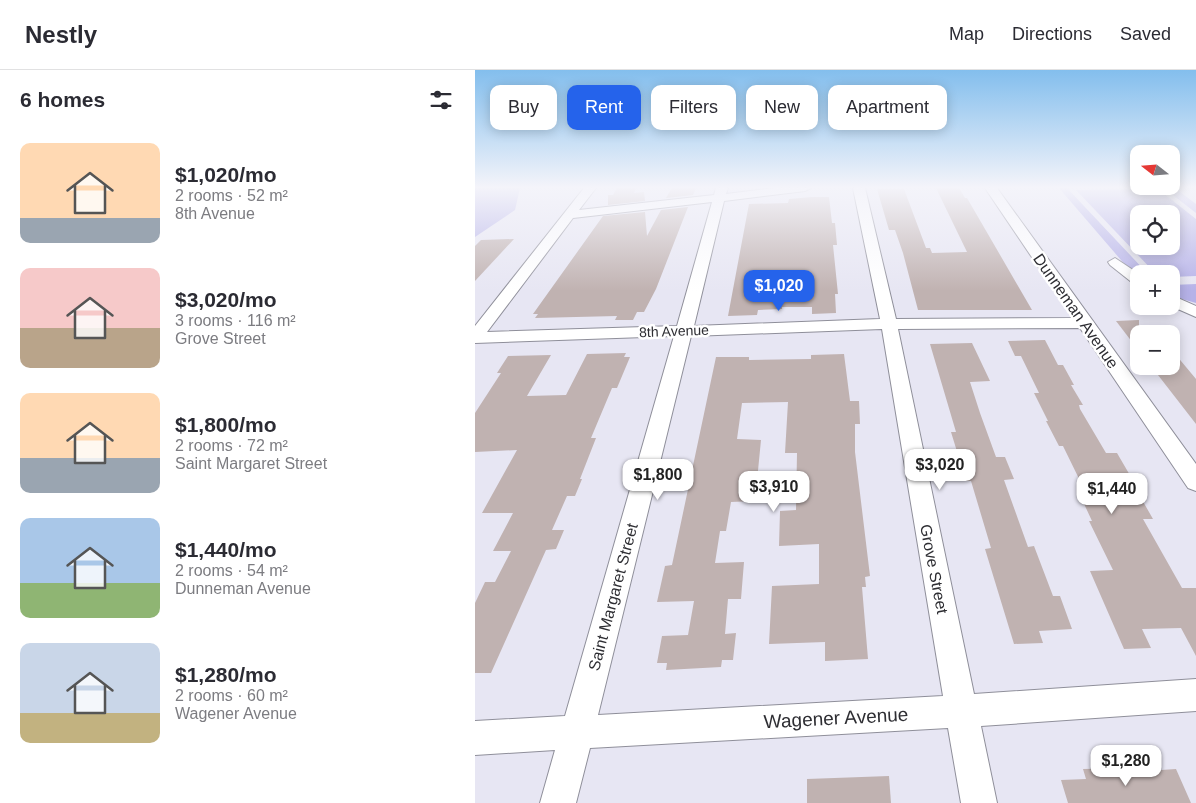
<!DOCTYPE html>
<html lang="en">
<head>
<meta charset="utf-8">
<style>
  body { margin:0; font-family:Helvetica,sans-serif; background:#f2f2f3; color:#2b2b33; height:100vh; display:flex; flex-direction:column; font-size:19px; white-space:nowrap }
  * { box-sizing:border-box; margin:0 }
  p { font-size:16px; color:#7c7c81 }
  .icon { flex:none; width:28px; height:28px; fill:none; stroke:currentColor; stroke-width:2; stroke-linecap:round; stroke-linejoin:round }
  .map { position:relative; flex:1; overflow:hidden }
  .drawer { display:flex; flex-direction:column; background:#fff; width:475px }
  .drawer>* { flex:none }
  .banner { position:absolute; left:15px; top:15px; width:475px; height:45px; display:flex; gap:10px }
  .needle { width:32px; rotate:287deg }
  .buttons { position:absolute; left:655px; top:75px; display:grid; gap:10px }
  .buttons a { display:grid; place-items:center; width:50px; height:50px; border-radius:10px; background:#fff; box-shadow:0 2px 12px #0003; font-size:25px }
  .price { position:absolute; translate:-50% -42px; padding:0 11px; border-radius:10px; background:#fff; color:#222; font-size:16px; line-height:32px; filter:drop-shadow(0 1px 2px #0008) }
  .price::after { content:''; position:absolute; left:50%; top:30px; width:15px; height:11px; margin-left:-8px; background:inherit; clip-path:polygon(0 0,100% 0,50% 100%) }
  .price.current { background:#2563eb; color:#fff }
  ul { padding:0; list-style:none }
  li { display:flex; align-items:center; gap:15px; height:125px; padding:0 20px }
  li span { display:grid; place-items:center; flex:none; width:140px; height:100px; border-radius:10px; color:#555 }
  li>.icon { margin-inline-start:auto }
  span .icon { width:60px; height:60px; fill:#fffc; stroke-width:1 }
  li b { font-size:21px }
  h2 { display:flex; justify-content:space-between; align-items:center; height:60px; padding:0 20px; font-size:21px }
  .pill { padding:0 18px; border-radius:10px; background:#fff; box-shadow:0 2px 12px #0003; font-size:18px; line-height:45px }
  .pill.current { background:#2563eb; color:#fff }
  header { display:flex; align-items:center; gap:30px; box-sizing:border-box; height:70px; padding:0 25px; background:#fff; border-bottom:1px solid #e1e1e2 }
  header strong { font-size:24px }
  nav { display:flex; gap:28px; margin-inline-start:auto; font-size:18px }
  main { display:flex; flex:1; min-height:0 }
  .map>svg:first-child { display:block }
  .green { fill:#b6b2e8; fill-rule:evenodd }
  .building { fill:#c0b2b1 }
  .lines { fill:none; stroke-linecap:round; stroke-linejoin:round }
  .minor-casing { stroke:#8f8f9a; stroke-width:2 }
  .minor { fill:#fff; fill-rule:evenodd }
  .labels { text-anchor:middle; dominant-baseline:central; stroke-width:5; stroke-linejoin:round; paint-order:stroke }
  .far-street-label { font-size:14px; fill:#2e2e33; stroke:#fff }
  .street-label { font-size:16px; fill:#2e2e33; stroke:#fff }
  .near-street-label { font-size:19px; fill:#2e2e33; stroke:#fff }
</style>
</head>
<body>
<header>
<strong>Nestly</strong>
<nav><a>Map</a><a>Directions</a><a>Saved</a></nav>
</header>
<main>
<section class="drawer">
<h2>6 homes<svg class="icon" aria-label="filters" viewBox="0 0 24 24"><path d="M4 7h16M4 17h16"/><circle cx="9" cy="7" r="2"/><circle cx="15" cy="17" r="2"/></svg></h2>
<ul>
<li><span style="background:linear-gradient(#ffd9b3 75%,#9aa5b1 0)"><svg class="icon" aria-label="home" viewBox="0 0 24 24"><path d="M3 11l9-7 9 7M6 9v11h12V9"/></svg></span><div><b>$1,020/mo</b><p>2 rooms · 52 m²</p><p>8th Avenue</p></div></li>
<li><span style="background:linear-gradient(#f6c9c9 60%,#b9a48a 0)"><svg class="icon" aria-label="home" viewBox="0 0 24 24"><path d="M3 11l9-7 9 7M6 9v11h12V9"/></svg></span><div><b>$3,020/mo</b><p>3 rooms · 116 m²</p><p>Grove Street</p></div></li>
<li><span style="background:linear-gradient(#ffd9b3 65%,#9aa5b1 0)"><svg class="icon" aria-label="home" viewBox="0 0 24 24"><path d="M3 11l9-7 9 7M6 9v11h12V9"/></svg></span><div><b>$1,800/mo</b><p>2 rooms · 72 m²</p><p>Saint Margaret Street</p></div></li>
<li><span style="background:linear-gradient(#a9c7e8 65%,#8fb573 0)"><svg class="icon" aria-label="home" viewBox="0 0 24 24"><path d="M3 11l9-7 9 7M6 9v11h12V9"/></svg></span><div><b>$1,440/mo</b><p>2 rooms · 54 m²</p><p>Dunneman Avenue</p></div></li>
<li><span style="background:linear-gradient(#c9d6e8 70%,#c2b280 0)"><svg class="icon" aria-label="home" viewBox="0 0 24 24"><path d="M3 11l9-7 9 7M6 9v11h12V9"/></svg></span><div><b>$1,280/mo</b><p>2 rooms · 60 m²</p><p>Wagener Avenue</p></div></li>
</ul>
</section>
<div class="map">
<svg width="721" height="733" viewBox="0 0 721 733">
  <rect width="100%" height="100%" fill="#e7e6f3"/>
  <g class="green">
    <path d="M0,118H45L40,140L0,167Z"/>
    <path d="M584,118H592L673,204H664V209L652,197Z"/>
    <path d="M689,118H700L721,134V143Z"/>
    <path d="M683,119L721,149V206L696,207V204H681L601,120ZM664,144H696V176H664Z"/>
    <path d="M721,214V233L696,226V215Z"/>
  </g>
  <g class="building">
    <path d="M142,118H161L159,123L169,122L170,131L133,135V125H138Z"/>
    <path d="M197,118H221L218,125L191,128Z"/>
    <path d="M461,118H484L490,128H492L557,240H443L428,183L420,160H414L402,119H429L451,178H455L457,183L492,182Z"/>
    <path d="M337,127H354L357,153H360L362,175H358L363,224H360L361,243L337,244V237H307V239L283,240L282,245L253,246L274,134L313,133L314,129Z"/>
    <path d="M213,137L181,219L169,242H162L158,250H140L142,246L60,248L63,244H58L128,146L170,142L172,166L186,140Z"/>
    <path d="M39,169L0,211V176L6,170Z"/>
    <path d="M664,250V281L641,251Z"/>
    <path d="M570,270L583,295H588L599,315H596L608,335H604L605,339L631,383H642L656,407H654L678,449H668L707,518H721V586L706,558L667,559L676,578L649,579L615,501L638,500L614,451H617L604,423H611L588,376H584L571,351H573L559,323H564L546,286H540L533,271Z"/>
    <path d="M497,273L515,311L495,312L505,343L521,387H530L539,409L529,410L553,477L559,476L578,526H585L597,559L564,561L568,573L539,574L510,479L516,478L496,411H487L481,389L484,388L476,362H481L455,274Z"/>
    <path d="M696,279L721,309V354L676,296H696Z"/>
    <path d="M151,283L149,287H155L142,318H137L116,368H121L105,409H107L100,426H92L77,460H89L81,479L71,480L16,603H0V533L10,512H20L36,481H18L38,443H7L42,380L0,382V343L26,303H22L33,286L76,285L52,326L91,325L112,284Z"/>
    <path d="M369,284L375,331H384L385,354H380V382L395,506L390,507L391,517H387L393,589L350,591V572L294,574L297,516L344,514V474L304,476L305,441L321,440L322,383H310L313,332L267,333L262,369L286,370L280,431L256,432L251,461H245L240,493L269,492L266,529H253L250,564L261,563L258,590H247L246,597L191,600L192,593H182L187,566L213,565L219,531L182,532L190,496L197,495L241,287H274V290L336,289V285Z"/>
    <path d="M655,698L657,702L701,699L716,733H593L586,710L611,709L608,699Z"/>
    <path d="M414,706L416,733H332V709Z"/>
  </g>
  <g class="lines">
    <g class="minor-casing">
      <g id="minor">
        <path d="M109,118H121L104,140L239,125L241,118H253L251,124L300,118H336L330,121L249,131L219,256L405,249L378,118H390L421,249L598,248L510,118H522L721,394V421L713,418L605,258L423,259L499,624L721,609V641L506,656L522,733H486L473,658L115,678L101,733H65L80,680L0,685V651L90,646L199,266L0,273V256ZM237,132L202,256L12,262L98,148ZM407,259L468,626L123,645L216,266Z"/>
        <path d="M640,188L664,204V215L659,214L635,195L633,192Z"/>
        <path d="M696,225L721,236V247L696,236Z"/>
      </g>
    </g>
    <use href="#minor" class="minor"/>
  </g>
  <linearGradient id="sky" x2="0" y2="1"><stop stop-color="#83beed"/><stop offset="0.53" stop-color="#f4f4fa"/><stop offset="1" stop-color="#f4f4fa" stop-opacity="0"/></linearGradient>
  <rect width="721" height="221" fill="url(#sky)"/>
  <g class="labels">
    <g class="far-street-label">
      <text transform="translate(199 261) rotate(-2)">8th Avenue</text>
    </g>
    <g class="street-label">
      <text transform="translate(601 241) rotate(55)">Dunneman Avenue</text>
      <text transform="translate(459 499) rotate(79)">Grove Street</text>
      <text transform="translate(138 527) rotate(-75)">Saint Margaret Street</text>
    </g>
    <g class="near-street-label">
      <text transform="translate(361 648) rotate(-3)">Wagener Avenue</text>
    </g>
  </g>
</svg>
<div class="buttons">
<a><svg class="needle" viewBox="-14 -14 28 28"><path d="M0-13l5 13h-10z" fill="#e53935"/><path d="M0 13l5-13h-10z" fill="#7c7c81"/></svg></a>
<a><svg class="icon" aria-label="locate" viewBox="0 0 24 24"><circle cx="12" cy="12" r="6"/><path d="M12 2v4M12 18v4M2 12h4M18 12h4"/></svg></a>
<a>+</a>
<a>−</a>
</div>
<b class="price current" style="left:304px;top:242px">$1,020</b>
<b class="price" style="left:465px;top:421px">$3,020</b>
<b class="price" style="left:183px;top:431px">$1,800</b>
<b class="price" style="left:299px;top:443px">$3,910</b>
<b class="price" style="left:637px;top:445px">$1,440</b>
<b class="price" style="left:651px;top:717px">$1,280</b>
<div class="banner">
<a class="pill">Buy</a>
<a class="pill current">Rent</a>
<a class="pill">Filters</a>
<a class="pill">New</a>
<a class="pill">Apartment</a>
</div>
</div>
</main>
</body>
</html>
